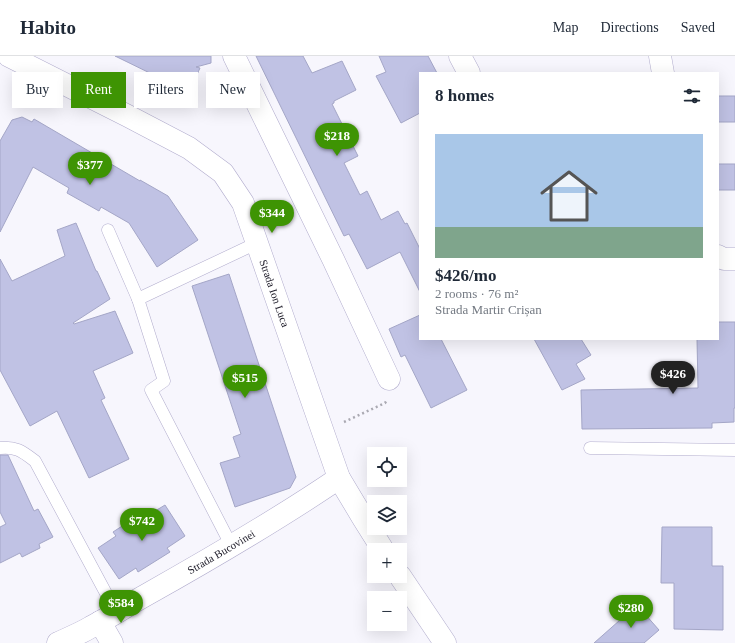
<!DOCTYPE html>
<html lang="en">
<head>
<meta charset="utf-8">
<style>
  body { margin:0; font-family:"Times New Roman",serif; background:#f6f6f7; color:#1f2937; height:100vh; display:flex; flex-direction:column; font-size:15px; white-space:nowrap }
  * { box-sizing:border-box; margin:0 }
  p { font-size:13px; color:#747a83 }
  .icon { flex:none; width:22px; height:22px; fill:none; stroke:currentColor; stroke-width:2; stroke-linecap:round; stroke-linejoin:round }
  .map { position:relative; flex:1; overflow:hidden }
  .side { position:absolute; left:419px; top:16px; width:300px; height:268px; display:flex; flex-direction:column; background:#fff; border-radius:0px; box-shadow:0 4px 16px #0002 }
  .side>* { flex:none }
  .banner { position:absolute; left:12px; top:16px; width:347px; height:36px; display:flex; gap:8px }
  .fabs { position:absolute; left:367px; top:391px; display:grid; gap:8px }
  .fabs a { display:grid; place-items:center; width:40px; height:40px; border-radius:0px; background:#fff; box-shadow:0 4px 16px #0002; font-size:20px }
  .price { position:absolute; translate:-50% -34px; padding:0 9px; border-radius:14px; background:#3e9403; color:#fff; font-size:13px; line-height:26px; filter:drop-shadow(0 1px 2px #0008) }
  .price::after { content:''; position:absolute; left:50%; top:24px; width:12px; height:9px; margin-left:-6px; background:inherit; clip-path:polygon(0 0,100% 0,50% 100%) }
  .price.active { background:#222; color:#fff }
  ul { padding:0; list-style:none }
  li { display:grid; align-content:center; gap:8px; height:212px; padding:0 16px }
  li+li { border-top:1px solid #e0e1e3 }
  li span { display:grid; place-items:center; height:124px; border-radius:0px; color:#555 }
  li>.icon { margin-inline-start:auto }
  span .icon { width:72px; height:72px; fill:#fffc; stroke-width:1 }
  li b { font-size:17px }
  h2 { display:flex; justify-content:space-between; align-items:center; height:48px; padding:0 16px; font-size:17px }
  .chip { padding:0 14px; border-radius:0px; background:#fff; box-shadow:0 4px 16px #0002; font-size:14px; line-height:36px }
  .chip.active { background:#3e9403; color:#fff }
  header { display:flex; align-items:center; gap:24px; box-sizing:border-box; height:56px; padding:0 20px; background:#fff; border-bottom:1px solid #e0e1e3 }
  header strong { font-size:19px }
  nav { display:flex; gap:22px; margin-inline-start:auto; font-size:14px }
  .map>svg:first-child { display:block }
  .building { fill:#c0c2e4; stroke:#a4a6c7 }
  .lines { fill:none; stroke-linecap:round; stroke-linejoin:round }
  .lane-casing { stroke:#b1accd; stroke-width:13 }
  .street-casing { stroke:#b1accd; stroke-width:23 }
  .path { stroke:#aaa9b2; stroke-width:2.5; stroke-dasharray:2 3; stroke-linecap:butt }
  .lane { stroke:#fff; stroke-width:12 }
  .street { stroke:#fff; stroke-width:22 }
  .labels { text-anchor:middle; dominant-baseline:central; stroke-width:4; stroke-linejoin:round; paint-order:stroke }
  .street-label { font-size:11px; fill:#22202d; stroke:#f7f6fd }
</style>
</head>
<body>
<header>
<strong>Habito</strong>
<nav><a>Map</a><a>Directions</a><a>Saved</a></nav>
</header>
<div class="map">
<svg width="735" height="587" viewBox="0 0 735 587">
  <rect width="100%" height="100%" fill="#f7f6fd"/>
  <g class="building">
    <path d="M115,0H211V7L196,11L200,12L189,36L174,30L170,17L156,20Z"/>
    <path d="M256,0H303L312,17L342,5L356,34L334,45V47L332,48L358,100L344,107L360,139L367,135L381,164L398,155L405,168L407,167L420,193V236L400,196L367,213L349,178L344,180Z"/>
    <path d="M379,0H428L437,17H420V57L401,67L376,20L386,16Z"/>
    <rect x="718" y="40" width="17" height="26"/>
    <path d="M22,61L32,66L34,63L140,125V124L168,140L198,184L157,211L129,167L101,151L99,155L67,137L69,132L33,111L0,176V85L12,64Z"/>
    <rect x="718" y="108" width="17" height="26"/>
    <path d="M76,167L96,215H97L110,243L73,267L74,268L115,255L133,297L93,315L105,342L101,344L129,403L89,422L57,355L30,370L0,314V203L12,225L65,200L57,174Z"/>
    <path d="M229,218L296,421L290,432L235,451L220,407L240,401L233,381L241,378L192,230Z"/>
    <path d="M420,259V283H441L467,334L431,352L405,299L401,301L389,273Z"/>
    <path d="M718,266H735V352H734V366L712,367V372L582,373L581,334L698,332L697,283H718Z"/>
    <path d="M534,283H581L591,299L576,308L585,323L562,334Z"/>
    <path d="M0,399H8L34,455L38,453L53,481L39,488L40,492L22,501L20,497L0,507V471L6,468L0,456Z"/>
    <path d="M165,449L185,480L167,492L170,496L138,516L136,512L119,523L98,492L116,480L113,476L145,455L147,460Z"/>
    <path d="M662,471H712V510H723V574L674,573V527H661Z"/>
    <path d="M637,549L659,574L644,587H594Z"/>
  </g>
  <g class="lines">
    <g class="lane-casing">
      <g id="lane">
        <path d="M108,174L138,243L164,325L151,334L231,489"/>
        <path d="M138,243L257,187"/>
        <path d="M0,392C16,390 23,396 35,405L116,556"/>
        <path d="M590,392L735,394"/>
      </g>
    </g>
    <g class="street-casing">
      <g id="street">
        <path id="s1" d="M9,0L128,60L189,92L223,117L243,147L339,422L363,462L383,494"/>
        <path d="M234,0L333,203L389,323"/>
        <path d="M460,0L469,17"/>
        <path d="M660,0L663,17"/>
        <path d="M718,200L724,203H735"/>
        <path d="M400,520L445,587"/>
        <path d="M100,566L112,587"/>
        <path id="s2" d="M58,587C69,582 81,577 91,571C110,561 128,549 146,539C212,502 277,464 339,422"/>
      </g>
    </g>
    <path class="path" d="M344,366L385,347L387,344"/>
    <use href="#lane" class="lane"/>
    <use href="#street" class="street"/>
  </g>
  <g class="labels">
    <g class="street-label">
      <text stroke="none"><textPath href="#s1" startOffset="376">Strada Ion Luca</textPath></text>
      <text stroke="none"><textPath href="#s2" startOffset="187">Strada Bucovinei</textPath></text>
    </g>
  </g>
</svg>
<div class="fabs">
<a><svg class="icon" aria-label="locate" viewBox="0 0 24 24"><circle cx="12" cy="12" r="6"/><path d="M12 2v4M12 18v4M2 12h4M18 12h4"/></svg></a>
<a><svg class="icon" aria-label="layers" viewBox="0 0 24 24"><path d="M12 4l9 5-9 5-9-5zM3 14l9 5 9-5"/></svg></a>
<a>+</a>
<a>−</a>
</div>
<b class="price" style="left:337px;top:101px">$218</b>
<b class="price" style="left:90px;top:130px">$377</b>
<b class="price" style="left:272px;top:178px">$344</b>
<b class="price active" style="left:673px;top:339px">$426</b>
<b class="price" style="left:245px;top:343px">$515</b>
<b class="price" style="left:142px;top:486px">$742</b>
<b class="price" style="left:121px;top:568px">$584</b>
<b class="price" style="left:631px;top:573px">$280</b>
<div class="banner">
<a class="chip">Buy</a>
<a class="chip active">Rent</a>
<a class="chip">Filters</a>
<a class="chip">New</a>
</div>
<section class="side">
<h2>8 homes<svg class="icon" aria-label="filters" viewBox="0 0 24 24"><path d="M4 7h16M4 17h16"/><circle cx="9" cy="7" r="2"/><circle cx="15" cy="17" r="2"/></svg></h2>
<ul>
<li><span style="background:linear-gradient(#a9c7e8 75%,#7fa58c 0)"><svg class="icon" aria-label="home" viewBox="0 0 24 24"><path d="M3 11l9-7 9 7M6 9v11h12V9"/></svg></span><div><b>$426/mo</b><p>2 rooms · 76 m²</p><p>Strada Martir Crișan</p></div></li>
</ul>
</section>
</div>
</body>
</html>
